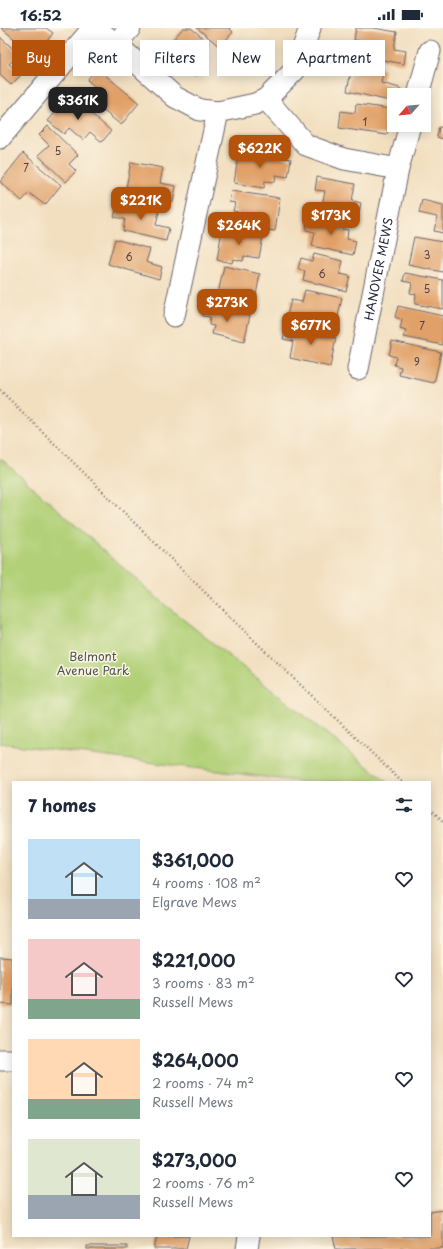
<!DOCTYPE html>
<html lang="en">
<head>
<meta charset="utf-8">
<style>
  body { margin:0; font-family:"Playpen Sans",sans-serif; background:#f6f6f7; color:#1f2937; height:100vh; display:flex; flex-direction:column; font-size:15px; white-space:nowrap }
  * { box-sizing:border-box; margin:0 }
  p { font-size:13px; color:#747a83 }
  .icon { flex:none; width:22px; height:22px; fill:none; stroke:currentColor; stroke-width:2; stroke-linecap:round; stroke-linejoin:round }
  .map { position:relative; flex:1; overflow:hidden }
  .sheet { position:absolute; left:12px; top:753px; width:419px; height:456px; display:flex; flex-direction:column; background:#fff; border-radius:0px; box-shadow:0 2px 10px #0003 }
  .sheet>* { flex:none }
  .guide { position:absolute; left:12px; top:12px; width:419px; height:36px; display:flex; gap:8px }
  .needle { width:26px; rotate:243deg }
  .tools { position:absolute; left:387px; top:60px; display:grid; gap:8px }
  .tools a { display:grid; place-items:center; width:44px; height:44px; border-radius:0px; background:#fff; box-shadow:0 2px 10px #0003; font-size:20px }
  .price { position:absolute; translate:-50% -34px; padding:0 9px; border-radius:8px; background:#b45309; color:#fff; font-size:13px; line-height:26px; filter:drop-shadow(0 1px 2px #0008) }
  .price::after { content:''; position:absolute; left:50%; top:24px; width:12px; height:9px; margin-left:-6px; background:inherit; clip-path:polygon(0 0,100% 0,50% 100%) }
  .price.active { background:#222; color:#fff }
  ul { padding:0; list-style:none }
  li { display:flex; align-items:center; gap:12px; height:100px; padding:0 16px }
  li span { display:grid; place-items:center; flex:none; width:112px; height:80px; border-radius:0px; color:#555 }
  li>.icon { margin-inline-start:auto }
  span .icon { width:48px; height:48px; fill:#fffc; stroke-width:1 }
  li b { font-size:17px }
  h2 { display:flex; justify-content:space-between; align-items:center; height:48px; padding:0 16px; font-size:17px }
  .pill { padding:0 14px; border-radius:0px; background:#fff; box-shadow:0 2px 10px #0003; font-size:14px; line-height:36px }
  .pill.active { background:#b45309; color:#fff }
  .status { display:flex; justify-content:space-between; align-items:center; height:28px; padding:0 20px; background:#fff; direction:ltr }
  .status svg { height:11px; fill:currentColor }
  .map>svg:first-child { display:block }
  .green { fill:#b1d077; stroke:#6a7959 }
  .building { fill:#e1a067 }
  .lines { fill:none; stroke-linecap:round; stroke-linejoin:round }
  .minor-casing { stroke:#6b646a; stroke-width:23 }
  .path { stroke:#6b646a; stroke-width:2.5; stroke-dasharray:1 3; stroke-linecap:butt }
  .minor { stroke:#fff; stroke-width:21 }
  .labels { text-anchor:middle; dominant-baseline:central; stroke-width:3; stroke-linejoin:round; paint-order:stroke }
  .number-label { font-size:10px; fill:#524246 }
  .street-label { font-size:12px; fill:#22223b; stroke:#fcf5e5 }
  .park-label { font-size:12px; fill:#4d564d; stroke:#fcf5e5 }
</style>
</head>
<body>
<div class="status"><b>16:52</b><svg viewBox="0 0 49 12"><path d="M0 12V9h3v3zM5 12V6h3v6zM10 12V3h3v9zM15 12V0h3v12zM26 1h20v11H26zM47 4h2v5h-2z"/></svg></div>
<div class="map">
<svg width="443" height="1221" viewBox="0 0 443 1221">
  <rect width="100%" height="100%" fill="#fcf5e5"/>
  <filter id="ink" filterUnits="userSpaceOnUse"><feTurbulence type="fractalNoise" baseFrequency=".025" numOctaves="2"/><feDisplacementMap in="SourceGraphic" scale="8" xChannelSelector="R" yChannelSelector="G"/><feConvolveMatrix kernelMatrix="1 2 1 2 8 2 1 2 1" color-interpolation-filters="sRGB"/></filter>
  <filter id="wash" filterUnits="userSpaceOnUse"><feTurbulence type="fractalNoise" baseFrequency=".012" numOctaves="4" result="noise"/><feDisplacementMap in="SourceGraphic" scale="16" xChannelSelector="R" yChannelSelector="G"/><feGaussianBlur stdDeviation="0.9" result="paint"/><feColorMatrix in="noise" values="0 0 0 0 0 0 0 0 0 0 0 0 0 0 0 0 0 1.4 0 .05"/><feComposite in="paint" operator="in"/></filter>
  <g filter="url(#wash)">
    <rect width="100%" height="100%" fill="#f2dfc0"/>
    <path class="green" d="M0,430L165,577L387,754H303L0,715Z"/>
    <g id="blocks">
      <g class="building">
        <path d="M1,0H46L53,5L36,28Z"/>
        <path d="M183,0H191L209,15L199,26L208,34L196,48L165,21Z"/>
        <path d="M197,0H229L233,4L220,19Z"/>
        <path d="M356,0H373L397,4L394,21L406,23L404,36L362,28L364,14L354,12Z"/>
        <path d="M0,9L19,26L9,36L21,47L11,57L0,47Z"/>
        <path d="M353,34L384,41L381,55L400,60L399,67H394V74L347,63Z"/>
        <path d="M97,40L139,75L121,97L90,72L98,61L87,52Z"/>
        <path d="M70,67L111,103L102,114L90,104L83,112L69,100L64,106L48,93Z"/>
        <path d="M356,76L391,81L387,107L339,100L341,83L355,85Z"/>
        <path d="M48,98L78,127L69,136L76,143L66,154L38,127L49,117L39,107Z"/>
        <path d="M439,99H443V111L437,109Z"/>
        <path d="M239,123L291,131L288,149L276,147L275,154L265,153L264,160L234,155Z"/>
        <path d="M23,125L61,157L45,177L29,165L22,173L0,154Z"/>
        <path d="M131,134L163,140L160,155L176,158L173,174L125,165Z"/>
        <path d="M317,149L355,156L352,173L361,175L359,184L322,177L325,163L315,162Z"/>
        <path d="M231,163L280,170L275,203L237,197L238,184L233,183L235,175L229,174Z"/>
        <path d="M422,172L443,177V205L434,203L437,189L419,185Z"/>
        <path d="M118,174L159,183L156,197L169,200L166,213L123,203L125,191L114,189Z"/>
        <path d="M320,189L344,194L342,201L348,202L347,211L356,213L353,227L312,218L315,204L306,202L308,192L319,194Z"/>
        <path d="M222,202L263,209L259,230L244,228L243,233L233,231L232,235L217,232Z"/>
        <path d="M414,209L443,214V244L408,237Z"/>
        <path d="M115,211L150,221L146,234L162,239L159,251L108,236Z"/>
        <path d="M314,226L343,233L340,246L350,248L346,263L303,252L305,243L298,241L301,230L312,233Z"/>
        <path d="M224,238L260,246L254,277L217,270Z"/>
        <path d="M405,245L443,252V281L415,276L416,266L410,265L412,255L403,253Z"/>
        <path d="M305,262L342,270L336,298L287,288L291,272L302,274Z"/>
        <path d="M204,277L250,287L244,314L212,306L214,298L209,297L210,289L202,288Z"/>
        <path d="M398,278L443,288V317L404,309L406,303L400,301L402,292L395,289Z"/>
        <path d="M286,298L336,310L330,339L290,330L293,313L283,311Z"/>
        <path d="M392,313L441,324L434,355L399,347L401,339L394,337L396,329L389,327Z"/>
        <path d="M0,929L13,930V977L0,976Z"/>
        <path d="M443,1182V1220L336,1221L333,1208H430V1184Z"/>
        <path d="M157,1208H189L186,1221H154Z"/>
        <rect x="87" y="1218" width="40" height="3"/>
      </g>
    </g>
  </g>
  <g filter="url(#ink)">
    <use href="#blocks" fill-opacity="0" stroke="#6b646a" stroke-width="1"/>
    <g class="lines">
      <g class="minor-casing">
        <g id="minor">
          <path d="M95,0L116,16L175,69L200,82L218,84L255,76L266,71L295,42L310,0"/>
          <path d="M116,16L130,0"/>
          <path d="M418,67L430,23"/>
          <path d="M266,71L306,117L344,131L398,141"/>
          <path d="M0,110L93,0"/>
          <path d="M174,288L218,84"/>
          <path id="s1" d="M358,341L398,141L410,97"/>
          <path d="M0,1032H13"/>
          <path d="M247,1221L249,1208"/>
        </g>
      </g>
      <g class="path">
        <path d="M0,362L235,594L402,754"/>
        <path d="M430,781L443,793"/>
      </g>
      <use href="#minor" class="minor"/>
    </g>
  </g>
  <g class="labels">
    <g class="number-label">
      <text x="365" y="93">1</text>
      <text x="58" y="122">5</text>
      <text x="26" y="139">7</text>
      <text x="427" y="226">3</text>
      <text x="129" y="228">6</text>
      <text x="322" y="245">6</text>
      <text x="427" y="260">5</text>
      <text x="422" y="297">7</text>
      <text x="417" y="333">9</text>
    </g>
    <g class="street-label">
      <text stroke="none"><textPath href="#s1" startOffset="102">HANOVER MEWS</textPath></text>
    </g>
    <g class="park-label">
      <text x="93" y="628">Belmont<tspan x="93" dy="14">Avenue Park</tspan></text>
    </g>
  </g>
</svg>
<div class="tools">
<a><svg class="needle" viewBox="-14 -14 28 28"><path d="M0-13l5 13h-10z" fill="#e53935"/><path d="M0 13l5-13h-10z" fill="#747a83"/></svg></a>
</div>
<b class="price active" style="left:78px;top:93px">$361K</b>
<b class="price" style="left:260px;top:141px">$622K</b>
<b class="price" style="left:141px;top:193px">$221K</b>
<b class="price" style="left:331px;top:208px">$173K</b>
<b class="price" style="left:239px;top:218px">$264K</b>
<b class="price" style="left:227px;top:295px">$273K</b>
<b class="price" style="left:311px;top:318px">$677K</b>
<div class="guide">
<a class="pill active">Buy</a>
<a class="pill">Rent</a>
<a class="pill">Filters</a>
<a class="pill">New</a>
<a class="pill">Apartment</a>
</div>
<section class="sheet">
<h2>7 homes<svg class="icon" aria-label="filters" viewBox="0 0 24 24"><path d="M4 7h16M4 17h16"/><circle cx="9" cy="7" r="2"/><circle cx="15" cy="17" r="2"/></svg></h2>
<ul>
<li><span style="background:linear-gradient(#bfe0f5 75%,#9aa5b1 0)"><svg class="icon" aria-label="home" viewBox="0 0 24 24"><path d="M3 11l9-7 9 7M6 9v11h12V9"/></svg></span><div><b>$361,000</b><p>4 rooms · 108 m²</p><p>Elgrave Mews</p></div><svg class="icon" aria-label="heart" viewBox="0 0 24 24"><path d="M12 20l-8-8c-3-5 5-10 8-4 3-6 11-1 8 4z"/></svg></li>
<li><span style="background:linear-gradient(#f6c9c9 75%,#7fa58c 0)"><svg class="icon" aria-label="home" viewBox="0 0 24 24"><path d="M3 11l9-7 9 7M6 9v11h12V9"/></svg></span><div><b>$221,000</b><p>3 rooms · 83 m²</p><p>Russell Mews</p></div><svg class="icon" aria-label="heart" viewBox="0 0 24 24"><path d="M12 20l-8-8c-3-5 5-10 8-4 3-6 11-1 8 4z"/></svg></li>
<li><span style="background:linear-gradient(#ffd9b3 75%,#7fa58c 0)"><svg class="icon" aria-label="home" viewBox="0 0 24 24"><path d="M3 11l9-7 9 7M6 9v11h12V9"/></svg></span><div><b>$264,000</b><p>2 rooms · 74 m²</p><p>Russell Mews</p></div><svg class="icon" aria-label="heart" viewBox="0 0 24 24"><path d="M12 20l-8-8c-3-5 5-10 8-4 3-6 11-1 8 4z"/></svg></li>
<li><span style="background:linear-gradient(#dfe7d0 70%,#9aa5b1 0)"><svg class="icon" aria-label="home" viewBox="0 0 24 24"><path d="M3 11l9-7 9 7M6 9v11h12V9"/></svg></span><div><b>$273,000</b><p>2 rooms · 76 m²</p><p>Russell Mews</p></div><svg class="icon" aria-label="heart" viewBox="0 0 24 24"><path d="M12 20l-8-8c-3-5 5-10 8-4 3-6 11-1 8 4z"/></svg></li>
</ul>
</section>
</div>
</body>
</html>
